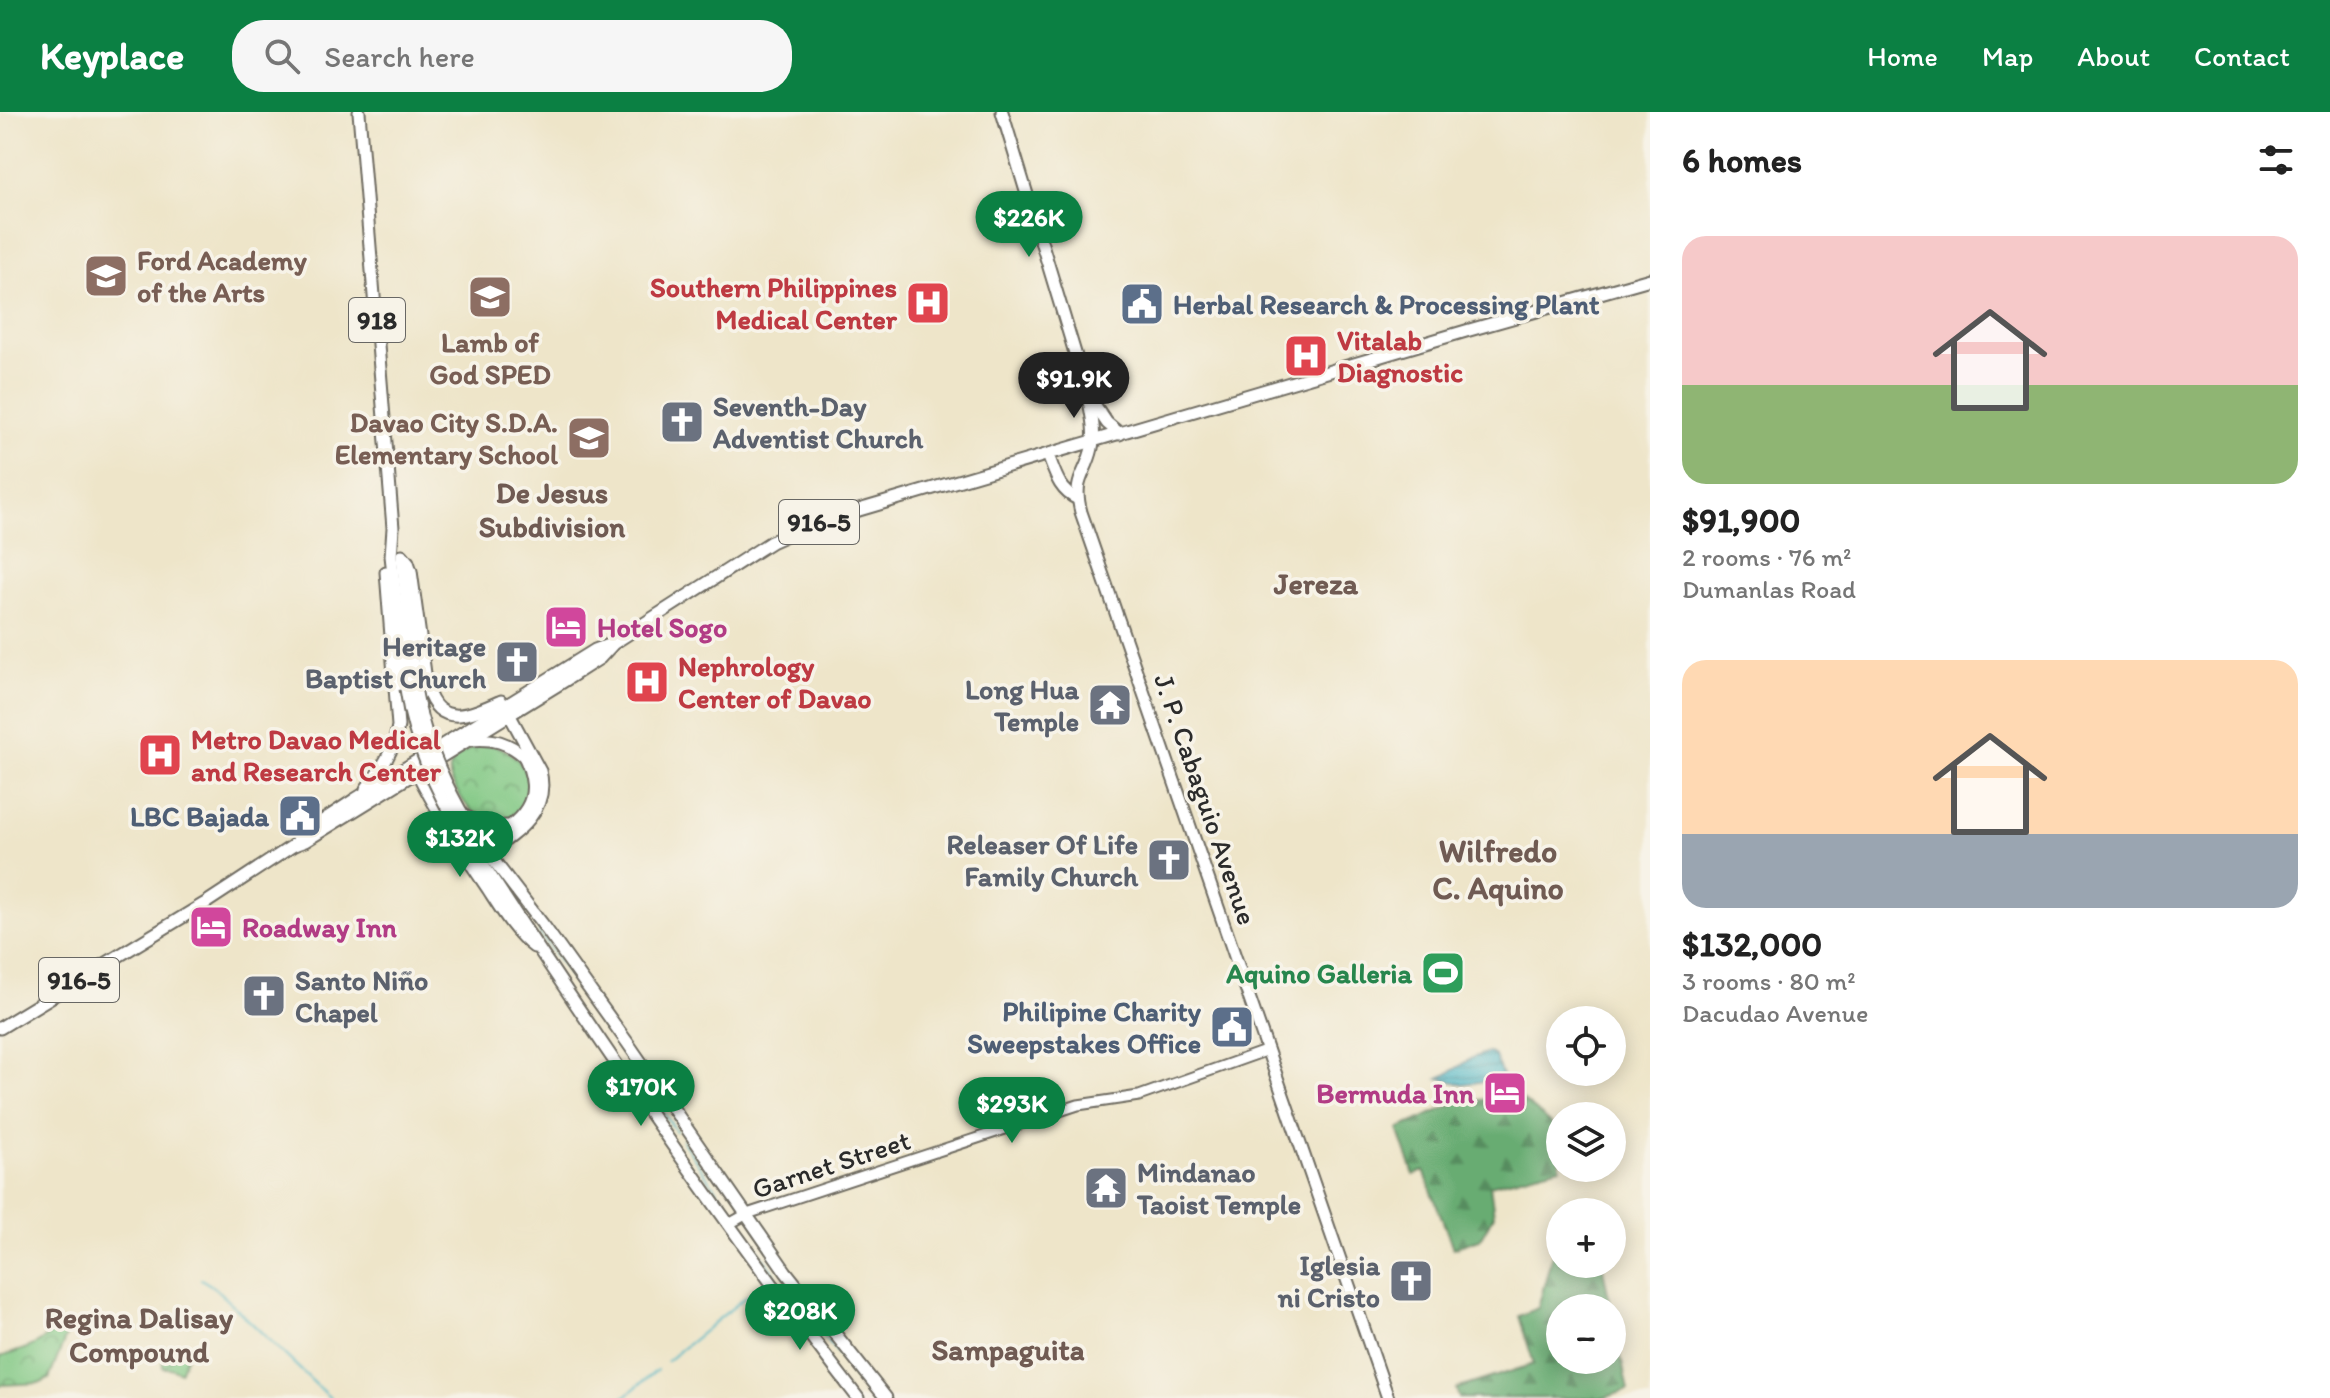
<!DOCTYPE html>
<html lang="en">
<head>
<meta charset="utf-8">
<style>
  body { margin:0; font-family:Itim,sans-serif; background:#f6f6f6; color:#222; height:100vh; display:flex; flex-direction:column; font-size:30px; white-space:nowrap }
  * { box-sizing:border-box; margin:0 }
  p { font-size:26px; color:#767676 }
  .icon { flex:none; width:44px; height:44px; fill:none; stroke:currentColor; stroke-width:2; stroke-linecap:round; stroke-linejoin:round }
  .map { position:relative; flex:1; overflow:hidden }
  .side { display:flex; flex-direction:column; background:#fff; width:680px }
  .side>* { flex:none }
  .controls { position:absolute; left:1546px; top:894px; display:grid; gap:16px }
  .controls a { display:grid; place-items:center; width:80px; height:80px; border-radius:50%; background:#fff; box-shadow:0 4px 20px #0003; font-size:40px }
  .price { position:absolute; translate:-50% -68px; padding:0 18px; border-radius:28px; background:#0b8043; color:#fff; font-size:26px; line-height:52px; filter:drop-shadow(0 2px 4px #0008) }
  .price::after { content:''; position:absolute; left:50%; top:48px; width:24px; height:18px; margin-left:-12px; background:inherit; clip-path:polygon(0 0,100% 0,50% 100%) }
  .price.active { background:#222; color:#fff }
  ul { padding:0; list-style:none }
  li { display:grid; align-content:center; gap:16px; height:424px; padding:0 32px }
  li span { display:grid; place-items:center; height:248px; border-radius:24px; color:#555 }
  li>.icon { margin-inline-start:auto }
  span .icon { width:144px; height:144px; fill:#fffc; stroke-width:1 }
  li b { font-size:34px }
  h2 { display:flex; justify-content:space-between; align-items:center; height:96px; padding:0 32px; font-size:34px }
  header { display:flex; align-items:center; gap:48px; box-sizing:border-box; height:112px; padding:0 40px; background:#0b8043; color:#fff }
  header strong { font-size:38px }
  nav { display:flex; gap:44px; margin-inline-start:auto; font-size:28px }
  .search { width:560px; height:72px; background:#f6f6f6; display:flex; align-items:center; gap:20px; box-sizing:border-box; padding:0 28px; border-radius:32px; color:#767676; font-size:30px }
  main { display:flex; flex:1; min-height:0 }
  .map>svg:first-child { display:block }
  .forest { fill:url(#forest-firs); stroke:#4a6c4e; stroke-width:2 }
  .park { fill:url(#park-crowns); stroke:#567a58; stroke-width:2 }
  .garden { fill:url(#garden-furrows); stroke:#567a58; stroke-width:2 }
  .water { fill:url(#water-rules); stroke:#397078; stroke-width:2 }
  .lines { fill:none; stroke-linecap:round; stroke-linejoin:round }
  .stream { stroke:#47b4c4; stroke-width:2 }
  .minor-casing { stroke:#6f6c62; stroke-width:13 }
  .major-casing { stroke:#6f6c62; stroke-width:15 }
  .minor { stroke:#fff; stroke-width:9 }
  .major { stroke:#fff; stroke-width:11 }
  .major-bridge-casing { stroke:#6f6c62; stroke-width:15; stroke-linecap:butt }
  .major-bridge { stroke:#fff; stroke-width:11 }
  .labels { text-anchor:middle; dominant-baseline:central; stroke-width:7; stroke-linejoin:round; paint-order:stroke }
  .shield { fill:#f7f3e8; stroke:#686764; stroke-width:2 }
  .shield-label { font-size:26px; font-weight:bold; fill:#2b2b2b }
  .education-label { font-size:28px; font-weight:bold; fill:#785e54; stroke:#f7f3e8; text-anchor:start }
  .health-label { font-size:28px; font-weight:bold; fill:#be3a42; stroke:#f7f3e8; text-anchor:start }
  .service-label { font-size:28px; font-weight:bold; fill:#4e5e75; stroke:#f7f3e8; text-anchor:end }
  .worship-label { font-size:28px; font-weight:bold; fill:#5b616d; stroke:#f7f3e8; text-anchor:end }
  .hotel-label { font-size:28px; font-weight:bold; fill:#b23c85; stroke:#f7f3e8; text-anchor:start }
  .street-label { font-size:28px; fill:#2b2b2b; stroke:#f7f3e8 }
  .leisure-label { font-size:28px; font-weight:bold; fill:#27864d; stroke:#f7f3e8; text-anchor:end }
  .neighbourhood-label { font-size:30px; font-weight:bold; fill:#705b53; stroke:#f7f3e8 }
  .quarter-label { font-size:32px; font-weight:bold; fill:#705b53; stroke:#f7f3e8 }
</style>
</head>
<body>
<header>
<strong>Keyplace</strong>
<div class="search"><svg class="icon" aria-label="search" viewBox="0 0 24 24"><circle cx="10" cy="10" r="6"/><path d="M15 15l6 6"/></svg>Search here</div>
<nav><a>Home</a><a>Map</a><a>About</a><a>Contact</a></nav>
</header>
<main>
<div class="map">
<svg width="1650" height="1286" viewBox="0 0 1650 1286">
  <defs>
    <pattern id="forest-firs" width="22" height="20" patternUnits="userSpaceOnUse" patternTransform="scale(2)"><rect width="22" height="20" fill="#68ac72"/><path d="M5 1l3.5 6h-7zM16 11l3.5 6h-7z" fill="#568c5e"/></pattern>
    <pattern id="park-crowns" width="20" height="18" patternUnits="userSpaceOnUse" patternTransform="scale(2)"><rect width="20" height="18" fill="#81c884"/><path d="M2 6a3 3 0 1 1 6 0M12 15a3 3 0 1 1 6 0" fill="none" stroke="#6aa36c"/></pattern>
    <pattern id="garden-furrows" width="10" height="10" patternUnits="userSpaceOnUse" patternTransform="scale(2)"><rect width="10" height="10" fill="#81c884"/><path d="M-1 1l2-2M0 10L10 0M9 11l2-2" fill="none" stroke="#6aa36c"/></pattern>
    <pattern id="water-rules" width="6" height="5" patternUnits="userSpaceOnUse" patternTransform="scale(2)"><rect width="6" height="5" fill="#47b4c4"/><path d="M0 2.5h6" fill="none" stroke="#3b939f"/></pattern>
  </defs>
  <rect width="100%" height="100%" fill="#f7f3e8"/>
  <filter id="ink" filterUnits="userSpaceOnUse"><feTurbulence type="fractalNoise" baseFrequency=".0125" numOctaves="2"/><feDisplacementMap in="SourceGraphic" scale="16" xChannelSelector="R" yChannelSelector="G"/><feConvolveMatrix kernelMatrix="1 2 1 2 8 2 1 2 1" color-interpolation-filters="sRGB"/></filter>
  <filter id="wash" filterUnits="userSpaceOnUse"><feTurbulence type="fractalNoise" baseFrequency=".006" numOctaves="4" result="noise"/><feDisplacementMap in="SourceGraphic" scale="32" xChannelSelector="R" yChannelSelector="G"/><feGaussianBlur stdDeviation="1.8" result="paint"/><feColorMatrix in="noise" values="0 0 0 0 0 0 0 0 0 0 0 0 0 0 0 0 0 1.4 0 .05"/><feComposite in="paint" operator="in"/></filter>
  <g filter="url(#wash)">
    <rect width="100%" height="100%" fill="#eee5c9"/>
    <g class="forest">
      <path d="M1518,984L1560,1019V1055L1490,1073L1494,1103L1480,1127L1453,1136L1424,1059L1414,1063L1398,1017L1458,990Z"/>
      <path d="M1560,1130V1152H1602L1611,1196H1560V1248H1612V1202L1628,1278L1604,1286H1459L1456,1277L1534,1252L1519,1204L1538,1196L1555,1132Z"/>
    </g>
    <g class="park">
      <path d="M485,633C517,633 542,669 519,697C500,721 473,706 460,684C457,679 453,673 451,668C444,647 468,636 485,633Z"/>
      <path d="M61,1209L70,1214L49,1267L41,1271L0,1273V1245C28,1236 43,1234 61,1209Z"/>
    </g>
    <path class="garden" d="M162,1236H190L180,1260L171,1256H163Z"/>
    <path class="water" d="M1489,941L1495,944L1503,967L1462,972L1439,966C1457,959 1468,943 1489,941Z"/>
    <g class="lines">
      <g class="stream">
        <path d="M539,820L676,1019"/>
        <path d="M682,1028L732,1101"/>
        <path d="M741,1113L775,1163"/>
        <path d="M201,1167L215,1176L330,1286"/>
        <path d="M781,1171L874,1286"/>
        <path d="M667,1249L763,1171"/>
        <path d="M623,1286L657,1258"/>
      </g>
    </g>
  </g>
  <g filter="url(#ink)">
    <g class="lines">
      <g class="minor-casing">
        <path id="minor" d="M729,1112L747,1102L1078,993L1139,984L1268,938"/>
      </g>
      <g class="major-casing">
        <g id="major">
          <path d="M359,0L393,416L391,444L406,577"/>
          <path d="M1002,0L1088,284C1091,300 1096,320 1092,336C1086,364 1072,366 1081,400L1388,1286"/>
          <path d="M1092,289L1107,311L1120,322"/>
          <path d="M1048,343C1055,361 1059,379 1078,387"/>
          <path d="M402,443L408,450L411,459L427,576C439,618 472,602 501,589"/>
          <path d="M402,445L415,576"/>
          <path d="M471,628C493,626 508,630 525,645"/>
          <path d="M417,660C438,702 462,739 488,777C501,797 515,821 534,835"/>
          <path d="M366,677C381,658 394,639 398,614L386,460"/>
          <path d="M460,698L488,741L544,814L627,930L786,1160L886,1286"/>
          <path d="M451,703C579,901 714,1100 858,1286"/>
          <path d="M466,705L489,715L507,714"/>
          <path d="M294,733L301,723L354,688L595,538L614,531L771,430L800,417L859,398L1466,219L1650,167"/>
          <path d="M479,736C520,709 549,692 522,640"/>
          <path d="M483,744C513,723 551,701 540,659L508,600"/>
          <path d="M0,916L204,792L294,733L305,729L564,569L600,546L612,533"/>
        </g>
      </g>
      <use href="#minor" class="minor"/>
      <use href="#major" class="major"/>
      <g class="major-bridge-casing">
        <g id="major-bridge">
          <path d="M415,576C422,619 439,660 460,698"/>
          <path d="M406,577C412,622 429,663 451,703"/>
        </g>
      </g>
      <use href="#major-bridge" class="major-bridge"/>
    </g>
  </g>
  <defs>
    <g id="school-square" transform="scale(2.3)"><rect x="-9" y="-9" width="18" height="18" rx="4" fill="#8d6e63" stroke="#f7f3e8"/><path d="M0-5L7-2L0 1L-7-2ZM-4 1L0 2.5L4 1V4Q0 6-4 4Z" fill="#fff"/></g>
    <g id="hospital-square" transform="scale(2.3)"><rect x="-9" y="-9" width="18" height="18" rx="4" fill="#e0444e" stroke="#f7f3e8"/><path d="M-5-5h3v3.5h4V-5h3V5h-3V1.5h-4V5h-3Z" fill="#fff"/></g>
    <g id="civic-square" transform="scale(2.3)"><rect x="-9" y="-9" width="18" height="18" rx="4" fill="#5c6f8a" stroke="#f7f3e8"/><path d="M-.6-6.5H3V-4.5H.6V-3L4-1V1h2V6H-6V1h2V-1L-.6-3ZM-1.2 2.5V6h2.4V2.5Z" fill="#fff"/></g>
    <g id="church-square" transform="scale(2.3)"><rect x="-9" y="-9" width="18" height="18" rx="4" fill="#6b7280" stroke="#f7f3e8"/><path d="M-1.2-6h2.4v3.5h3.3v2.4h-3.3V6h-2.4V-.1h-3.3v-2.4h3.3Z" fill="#fff"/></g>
    <g id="hotel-square" transform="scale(2.3)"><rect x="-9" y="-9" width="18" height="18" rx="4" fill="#d1479c" stroke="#f7f3e8"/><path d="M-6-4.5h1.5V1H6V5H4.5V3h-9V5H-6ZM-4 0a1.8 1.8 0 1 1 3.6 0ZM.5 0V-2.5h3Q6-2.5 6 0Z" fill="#fff"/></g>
    <g id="temple-square" transform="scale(2.3)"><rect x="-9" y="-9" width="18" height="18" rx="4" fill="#6b7280" stroke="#f7f3e8"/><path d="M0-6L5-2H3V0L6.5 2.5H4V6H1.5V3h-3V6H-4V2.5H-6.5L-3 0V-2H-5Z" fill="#fff"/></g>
    <g id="stadium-square" transform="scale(2.3)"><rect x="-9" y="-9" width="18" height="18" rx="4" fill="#2e9e5b" stroke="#f7f3e8"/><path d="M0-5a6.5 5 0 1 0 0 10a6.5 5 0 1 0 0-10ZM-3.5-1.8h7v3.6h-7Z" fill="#fff"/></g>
  </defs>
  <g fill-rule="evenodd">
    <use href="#school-square" x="106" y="164"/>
    <use href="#school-square" x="490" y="185"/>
    <use href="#hospital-square" x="928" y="191"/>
    <use href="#civic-square" x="1142" y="192"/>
    <use href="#hospital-square" x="1306" y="244"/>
    <use href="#church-square" x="682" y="310"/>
    <use href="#school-square" x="589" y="326"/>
    <use href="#hotel-square" x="566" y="515"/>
    <use href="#church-square" x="517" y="550"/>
    <use href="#hospital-square" x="647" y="570"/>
    <use href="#temple-square" x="1110" y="593"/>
    <use href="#hospital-square" x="160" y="643"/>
    <use href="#civic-square" x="300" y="704"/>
    <use href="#church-square" x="1169" y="748"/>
    <use href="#hotel-square" x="211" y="815"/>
    <use href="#stadium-square" x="1443" y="861"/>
    <use href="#church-square" x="264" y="884"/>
    <use href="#civic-square" x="1232" y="915"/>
    <use href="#hotel-square" x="1505" y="981"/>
    <use href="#temple-square" x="1106" y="1076"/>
    <use href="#church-square" x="1411" y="1169"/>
  </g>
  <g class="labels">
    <g class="shield">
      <rect x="349" y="186" width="56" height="44" rx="6"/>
      <rect x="779" y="388" width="80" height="44" rx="6"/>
      <rect x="39" y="846" width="80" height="44" rx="6"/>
    </g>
    <g class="shield-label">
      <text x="377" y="208">918</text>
      <text x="819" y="410">916-5</text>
      <text x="79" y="868">916-5</text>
    </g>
    <g class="education-label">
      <text x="137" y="148">Ford Academy<tspan x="137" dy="32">of the Arts</tspan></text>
      <text x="490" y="230" text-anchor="middle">Lamb of<tspan x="490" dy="32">God SPED</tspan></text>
      <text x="558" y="310" text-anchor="end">Davao City S.D.A.<tspan x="558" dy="32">Elementary School</tspan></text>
    </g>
    <g class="health-label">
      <text x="897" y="175" text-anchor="end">Southern Philippines<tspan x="897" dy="32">Medical Center</tspan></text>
      <text x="1337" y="228">Vitalab<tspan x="1337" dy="32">Diagnostic</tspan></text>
      <text x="678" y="554">Nephrology<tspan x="678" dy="32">Center of Davao</tspan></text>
      <text x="191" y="627">Metro Davao Medical<tspan x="191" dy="32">and Research Center</tspan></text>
    </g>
    <g class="service-label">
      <text x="1173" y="192" text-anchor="start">Herbal Research &amp; Processing Plant</text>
      <text x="269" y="704">LBC Bajada</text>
      <text x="1201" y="899">Philipine Charity<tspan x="1201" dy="32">Sweepstakes Office</tspan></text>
    </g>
    <g class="worship-label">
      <text x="713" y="294" text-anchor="start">Seventh-Day<tspan x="713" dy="32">Adventist Church</tspan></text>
      <text x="486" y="534">Heritage<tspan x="486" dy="32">Baptist Church</tspan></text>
      <text x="1079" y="577">Long Hua<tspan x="1079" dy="32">Temple</tspan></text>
      <text x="1138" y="732">Releaser Of Life<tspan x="1138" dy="32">Family Church</tspan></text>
      <text x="295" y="868" text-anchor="start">Santo Niño<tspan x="295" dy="32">Chapel</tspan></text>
      <text x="1137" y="1060" text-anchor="start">Mindanao<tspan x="1137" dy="32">Taoist Temple</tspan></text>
      <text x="1380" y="1153">Iglesia<tspan x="1380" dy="32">ni Cristo</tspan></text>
    </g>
    <g class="hotel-label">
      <text x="597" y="515">Hotel Sogo</text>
      <text x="242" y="815">Roadway Inn</text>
      <text x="1474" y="981" text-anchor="end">Bermuda Inn</text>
    </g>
    <g class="street-label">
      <text transform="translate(1206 687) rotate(71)">J. P. Cabaguio Avenue</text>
      <text transform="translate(831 1052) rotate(-18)">Garnet Street</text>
    </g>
    <g class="leisure-label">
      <text x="1412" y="861">Aquino Galleria</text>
    </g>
    <g class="neighbourhood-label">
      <text x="552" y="380">De Jesus<tspan x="552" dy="34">Subdivision</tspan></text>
      <text x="1316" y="471">Jereza</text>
      <text x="139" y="1205">Regina Dalisay<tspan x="139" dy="34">Compound</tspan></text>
      <text x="1008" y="1237">Sampaguita</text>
    </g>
    <g class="quarter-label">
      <text x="1498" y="739">Wilfredo<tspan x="1498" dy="37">C. Aquino</tspan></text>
    </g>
  </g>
</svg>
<div class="controls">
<a><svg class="icon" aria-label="locate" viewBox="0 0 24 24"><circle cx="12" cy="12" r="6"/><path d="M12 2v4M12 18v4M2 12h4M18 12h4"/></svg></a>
<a><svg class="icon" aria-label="layers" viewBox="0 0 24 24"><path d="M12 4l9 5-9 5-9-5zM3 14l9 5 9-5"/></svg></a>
<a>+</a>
<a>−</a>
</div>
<b class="price" style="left:1029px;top:147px">$226K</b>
<b class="price active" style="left:1074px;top:308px">$91.9K</b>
<b class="price" style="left:460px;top:767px">$132K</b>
<b class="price" style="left:641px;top:1016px">$170K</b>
<b class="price" style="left:1012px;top:1033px">$293K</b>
<b class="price" style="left:800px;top:1240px">$208K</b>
</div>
<section class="side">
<h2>6 homes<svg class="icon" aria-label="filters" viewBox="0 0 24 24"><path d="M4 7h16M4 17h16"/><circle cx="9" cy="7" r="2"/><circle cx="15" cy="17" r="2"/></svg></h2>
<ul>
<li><span style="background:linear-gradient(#f6c9c9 60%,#8fb573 0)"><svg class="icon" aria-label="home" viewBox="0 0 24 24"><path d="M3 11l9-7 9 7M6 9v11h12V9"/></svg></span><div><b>$91,900</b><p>2 rooms · 76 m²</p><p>Dumanlas Road</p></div></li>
<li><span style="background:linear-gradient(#ffd9b3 70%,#9aa5b1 0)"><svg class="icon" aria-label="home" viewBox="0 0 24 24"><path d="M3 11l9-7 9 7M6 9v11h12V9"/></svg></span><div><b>$132,000</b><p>3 rooms · 80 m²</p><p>Dacudao Avenue</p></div></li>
</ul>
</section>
</main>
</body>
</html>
